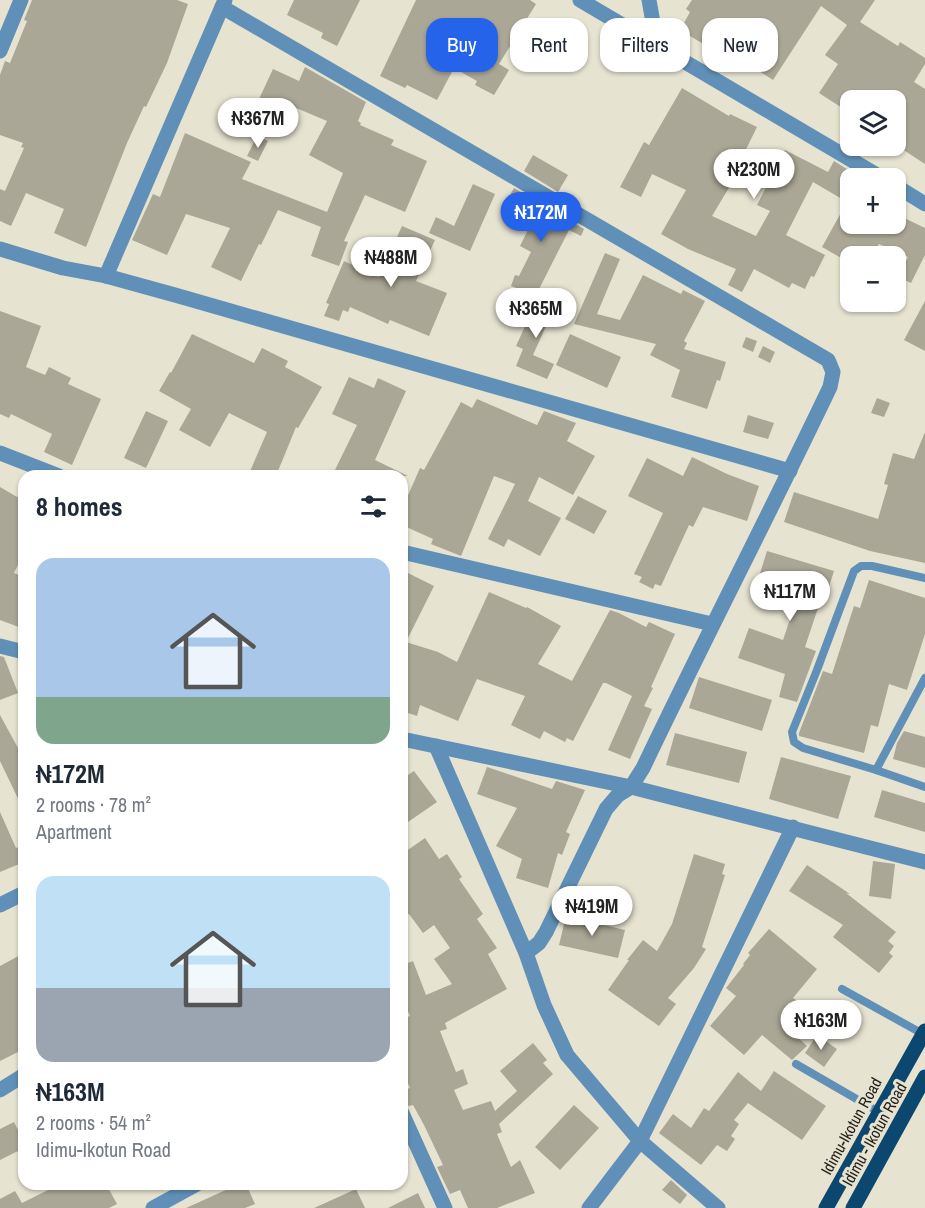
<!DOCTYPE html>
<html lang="en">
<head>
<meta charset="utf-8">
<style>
  body { margin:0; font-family:"Archivo Narrow",sans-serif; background:#f6f6f7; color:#1f2937; height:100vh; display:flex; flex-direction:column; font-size:22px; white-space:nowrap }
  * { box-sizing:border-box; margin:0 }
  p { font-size:20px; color:#747a83 }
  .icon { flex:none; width:33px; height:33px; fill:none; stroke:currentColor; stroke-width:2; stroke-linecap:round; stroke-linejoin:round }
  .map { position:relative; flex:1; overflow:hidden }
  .drawer { position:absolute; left:18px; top:470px; width:390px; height:720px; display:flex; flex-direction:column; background:#fff; border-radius:18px; box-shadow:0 2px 4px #0004 }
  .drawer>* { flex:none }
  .hud { position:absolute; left:426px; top:18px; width:408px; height:54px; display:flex; gap:12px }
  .buttons { position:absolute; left:840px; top:90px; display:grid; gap:12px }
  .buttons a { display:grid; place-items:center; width:66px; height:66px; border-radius:12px; background:#fff; box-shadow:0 2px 4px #0004; font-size:30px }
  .price { position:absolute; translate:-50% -51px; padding:0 14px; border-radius:21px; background:#fff; color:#222; font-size:20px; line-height:39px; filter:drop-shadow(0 2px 3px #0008) }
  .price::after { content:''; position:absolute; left:50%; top:36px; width:18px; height:14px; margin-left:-9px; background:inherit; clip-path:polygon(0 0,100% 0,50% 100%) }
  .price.selected { background:#2563eb; color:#fff }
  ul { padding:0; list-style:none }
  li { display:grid; align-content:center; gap:12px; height:318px; padding:0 18px }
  li span { display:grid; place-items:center; height:186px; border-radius:18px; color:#555 }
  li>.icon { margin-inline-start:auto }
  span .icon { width:108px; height:108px; fill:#fffc; stroke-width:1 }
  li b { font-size:26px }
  h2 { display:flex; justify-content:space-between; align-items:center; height:72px; padding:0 18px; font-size:26px }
  .pill { padding:0 21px; border-radius:18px; background:#fff; box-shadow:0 2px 4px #0004; font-size:21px; line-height:54px }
  .pill.selected { background:#2563eb; color:#fff }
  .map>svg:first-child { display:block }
  .building { fill:#aba796 }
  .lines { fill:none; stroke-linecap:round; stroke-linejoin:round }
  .service { stroke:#6090b7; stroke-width:8 }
  .minor { stroke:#6090b7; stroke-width:15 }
  .primary { stroke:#0c476f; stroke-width:15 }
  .labels { text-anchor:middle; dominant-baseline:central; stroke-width:6; stroke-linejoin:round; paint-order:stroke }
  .street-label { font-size:16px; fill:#211f19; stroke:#e7e3d1 }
</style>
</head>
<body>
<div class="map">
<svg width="925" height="1208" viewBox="0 0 925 1208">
  <rect width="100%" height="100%" fill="#e7e3d1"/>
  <g class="building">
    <path d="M32,0H177L188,4L167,63L146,107L144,106L127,143L86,247L54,233L64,209L26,193L11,226L0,221V189L5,191L24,148L21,147L23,143L0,135V75L5,61L10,63L27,21L24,20Z"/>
    <path d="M294,0H360L337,46L321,38L323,33L287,15Z"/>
    <path d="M416,0H530L536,4L499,64L509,70L494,95L475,85L477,81L454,68L437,100L407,85L405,88L380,76Z"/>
    <path d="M692,0H875L860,22L898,46L900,42L925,58V64L914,82L925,89V164L896,145V100H850V113L819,93L838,64L825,55L847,25L821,6L773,80L746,63L751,55L714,30L705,45L680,30L690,12L686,9Z"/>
    <path d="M305,67L366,102L358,121L361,123L360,125L394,140L391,145L427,161L405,212L365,195L344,241L348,242L339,266L311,256L321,227L278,210L261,245L259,244L241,281L211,267L230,228L186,214L167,255L132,240L153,194L160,197L185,133L251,162L242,179L327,212L343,173L309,155L327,121L282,102L272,123L252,114L273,69L299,81Z"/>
    <path d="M682,88L729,116L730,114L757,127L731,180L733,181L712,216L756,236L770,211L757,205L785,150L828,172L834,161L850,171V224H896V214L925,228V255L911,283L898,277L908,257L879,244L872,256H850V263L822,247L847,202L813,182L786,235L825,255L814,277L811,276L805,289L792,283L789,288L754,269L742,292L728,285L736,269L688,249L661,234L686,190L652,174L641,197L620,187L644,142L649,145Z"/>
    <path d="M257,136L268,141L258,161L247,156Z"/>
    <path d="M533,155L568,175L558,192L524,171Z"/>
    <path d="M473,184L495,194L470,251L429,233L436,217L454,226Z"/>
    <path d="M514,188L584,229L581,236L569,230L536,295L511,286L515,275L519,276L531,252L520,246L537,212L510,195Z"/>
    <path d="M402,226L435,240L416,281L447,293L429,336L390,320L388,324L350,307L348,312L343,310L339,321L324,316L329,304L326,303L344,261L379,277Z"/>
    <path d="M605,253L620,259L597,314L620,320L643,275L681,294L683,290L705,301L684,341L687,343L684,349L726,362L720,381L717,380L707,409L671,397L680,370L650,355L656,344L574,324Z"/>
    <path d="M539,296L556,304L533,355L554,364L547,379L516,366L523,349L516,346Z"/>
    <path d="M925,301V351L904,340Z"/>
    <path d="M0,311L41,326L26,367L45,375L49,367L71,378L68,384L101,399L72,465L44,452L52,434L11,414L9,418L0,414Z"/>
    <path d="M192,334L254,363L262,348L288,361L285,367L322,387L298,428L296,427L276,476H248L267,432L229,413L210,447L179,430L191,409L159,391L170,372L171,373Z"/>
    <path d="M570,334L621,357L607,388L556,365Z"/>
    <path d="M746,337L757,341L753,352L742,347Z"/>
    <path d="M763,346L775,352L770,363L758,357Z"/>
    <path d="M349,377L374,388L378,378L406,391L375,460L408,476H332L357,425L332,414Z"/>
    <path d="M877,398L890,403L884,417L871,413Z"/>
    <path d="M477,399L537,425L544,411L576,423L567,441L595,456L573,495L539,477L528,501L561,518L540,556L508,539L504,547L488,539L515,484L494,476L461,556L431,544L433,539L402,525V509L420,468L424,470L461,402L472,408Z"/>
    <path d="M146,411L168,421L146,468L124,458Z"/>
    <path d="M748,415L774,423L768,439L743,432Z"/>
    <path d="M925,432V563L870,551L784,522L794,492L878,519L888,485L884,484L893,453L914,459Z"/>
    <path d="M692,457L727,474L759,486L747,521L703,507L693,527L689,525L661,586L655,584L653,589L639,582L642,577L634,574L663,513L628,496L647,458L683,476Z"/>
    <path d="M0,487L24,501V553L14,573L24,577V629L0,620Z"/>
    <path d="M578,496L607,511L594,534L565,519Z"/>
    <path d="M767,551L834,571L824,603L820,602L805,647L816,651L797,702L779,697L785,674L738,658L749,628L783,640L798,595L757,583Z"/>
    <path d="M408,573L434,586L406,642L438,652L457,662L489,592L526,608L527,607L561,626L538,664L572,681L610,610L619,613L646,627L649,622L675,634L651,687L653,688L644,706L652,709L630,759L608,750L632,696L606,683H603L573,741L567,738L565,742L544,731L540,739L511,725L525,696L477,679L458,721L420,705L417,716L402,711V585Z"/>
    <path d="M869,580L925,598V634L907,690L889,684L878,727L871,725L864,753L799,736V733L823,671L832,674L854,606L860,608Z"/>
    <path d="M0,656L4,657L18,693L0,700Z"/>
    <path d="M699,677L772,700L762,731L689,708Z"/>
    <path d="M0,715L24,759V811L0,761Z"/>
    <path d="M904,731L925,737V768L893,759L897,743Z"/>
    <path d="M675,733L747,752L739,783L666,765Z"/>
    <path d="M781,757L851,776L838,819L769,799Z"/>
    <path d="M487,767L552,789L556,781L585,790L566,832L570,834L562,855L558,853L548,888L516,878L522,859L496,846L517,808L477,794Z"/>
    <path d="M414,771L437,802L408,822L407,820L402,823V779Z"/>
    <path d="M882,790L925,803V832L874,817Z"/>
    <path d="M0,812L16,848L24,845V862L0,872Z"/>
    <path d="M425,838L439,859L447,854L462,877L459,879L483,914L477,919L497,948L488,954L507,989L445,1023L447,1029L440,1031L456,1072L463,1069L468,1084L454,1090L463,1110L491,1101L495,1111L517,1091L500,1071L533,1043L547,1060L543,1063L553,1074L499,1124L502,1132L497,1134L511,1167L520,1160L535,1193L497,1208H468L460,1190L450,1194L437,1167L443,1165L424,1125L413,1105L409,1106L406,1104L402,1095V1091L410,1088L402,1069V1019L410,1016L402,998V965L413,961L426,995L452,984L434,959L450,948L434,925L423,933L409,914L402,917V854Z"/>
    <path d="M694,854L725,864L722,874L725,875L702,947L706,949L694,968L668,998L676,1004L659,1026L608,990L629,960H627L643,940L657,951L672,924Z"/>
    <path d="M873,861L895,864L891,899L869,896Z"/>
    <path d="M807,865L850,894L846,893L896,932L888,941L894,946L889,953L893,956L879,973L833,937L843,925L789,891Z"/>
    <path d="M566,916L625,930L618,958L559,945Z"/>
    <path d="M769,929L817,969L793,998L802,1004L787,1027L807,1046L792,1060L762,1035L744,1055L710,1026L736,996L726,988L744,965L743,964L750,955L748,953Z"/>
    <path d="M24,953V1049L0,1061V966Z"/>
    <path d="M821,1005L835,1013L825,1027L812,1018Z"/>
    <path d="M817,1035L837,1049L824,1067L805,1053Z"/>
    <path d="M774,1071L826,1106L802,1140L748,1103L734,1120L739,1124L731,1136L735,1139L727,1151L717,1145L701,1165L659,1133L673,1114L691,1128L704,1108L709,1111L738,1072L761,1091Z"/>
    <path d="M574,1105L599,1128L560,1170L535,1147Z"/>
    <path d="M14,1122L24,1142V1148L0,1160V1129Z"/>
    <path d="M671,1180L687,1195L680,1204L662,1190Z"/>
    <path d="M60,1184H106L117,1204L109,1208H0V1199L15,1191L22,1203Z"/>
    <path d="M239,1184H246L255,1204L245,1208H186Z"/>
    <path d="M356,1189L365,1208H314Z"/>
    <path d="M418,1193L425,1208H388Z"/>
  </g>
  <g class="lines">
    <g class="service">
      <path d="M925,578L872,566H861L854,571L817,670L792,732L794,742L803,748L876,770L925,787"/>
      <path d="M876,770L925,678"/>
      <path d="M842,989L923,1034"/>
      <path d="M796,1064L879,1112"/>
    </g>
    <g class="minor">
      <path d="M580,0L882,178"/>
      <path d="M649,0L657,45"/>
      <path d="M222,7L828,360L833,372L830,387C769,515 704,640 643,768L631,787L618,795L606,809L546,932L539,943L526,953"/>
      <path d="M0,51L21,0"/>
      <path d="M896,186L925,204"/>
      <path d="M0,249L63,268L106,276L175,295L790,471"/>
      <path d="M106,276L225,0"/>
      <path d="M0,453L59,476"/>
      <path d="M402,552L712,624"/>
      <path d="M0,646L24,652"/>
      <path d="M402,739L631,787L925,862"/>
      <path d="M436,746L526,953L544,1005L567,1055L640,1141L718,1208"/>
      <path d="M0,905L24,893"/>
      <path d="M0,1090L24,1075"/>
      <path d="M402,1113L445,1208"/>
      <path d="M153,1208L197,1184"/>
      <path d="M589,1208L640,1141L793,827"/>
    </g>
    <g class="primary">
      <path d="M826,1208L925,1031"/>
      <path d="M853,1208L925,1077"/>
    </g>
  </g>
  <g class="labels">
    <g class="street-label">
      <text transform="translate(851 1126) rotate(-61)">Idimu-Ikotun Road</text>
      <text transform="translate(874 1134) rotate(-61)">Idimu - Ikotun Road</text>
    </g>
  </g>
</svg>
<div class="buttons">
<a><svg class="icon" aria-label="layers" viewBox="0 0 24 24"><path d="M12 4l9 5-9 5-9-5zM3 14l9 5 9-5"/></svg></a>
<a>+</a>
<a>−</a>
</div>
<b class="price" style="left:258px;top:149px">₦367M</b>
<b class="price" style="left:754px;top:200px">₦230M</b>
<b class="price selected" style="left:541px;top:243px">₦172M</b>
<b class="price" style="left:391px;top:288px">₦488M</b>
<b class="price" style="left:536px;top:339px">₦365M</b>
<b class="price" style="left:790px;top:622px">₦117M</b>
<b class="price" style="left:592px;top:937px">₦419M</b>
<b class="price" style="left:821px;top:1051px">₦163M</b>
<div class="hud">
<a class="pill selected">Buy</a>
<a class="pill">Rent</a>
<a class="pill">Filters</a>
<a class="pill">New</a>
</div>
<section class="drawer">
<h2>8 homes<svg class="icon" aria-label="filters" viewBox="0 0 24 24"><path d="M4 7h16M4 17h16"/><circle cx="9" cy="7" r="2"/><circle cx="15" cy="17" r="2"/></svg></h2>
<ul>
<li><span style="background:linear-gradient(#a9c7e8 75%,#7fa58c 0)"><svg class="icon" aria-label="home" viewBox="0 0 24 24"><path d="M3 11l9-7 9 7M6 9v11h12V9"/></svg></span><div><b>₦172M</b><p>2 rooms · 78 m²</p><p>Apartment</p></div></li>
<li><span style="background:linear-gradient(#bfe0f5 60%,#9aa5b1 0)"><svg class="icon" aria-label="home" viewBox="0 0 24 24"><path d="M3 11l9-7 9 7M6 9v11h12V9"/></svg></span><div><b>₦163M</b><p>2 rooms · 54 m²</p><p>Idimu-Ikotun Road</p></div></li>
</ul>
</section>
</div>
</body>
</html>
